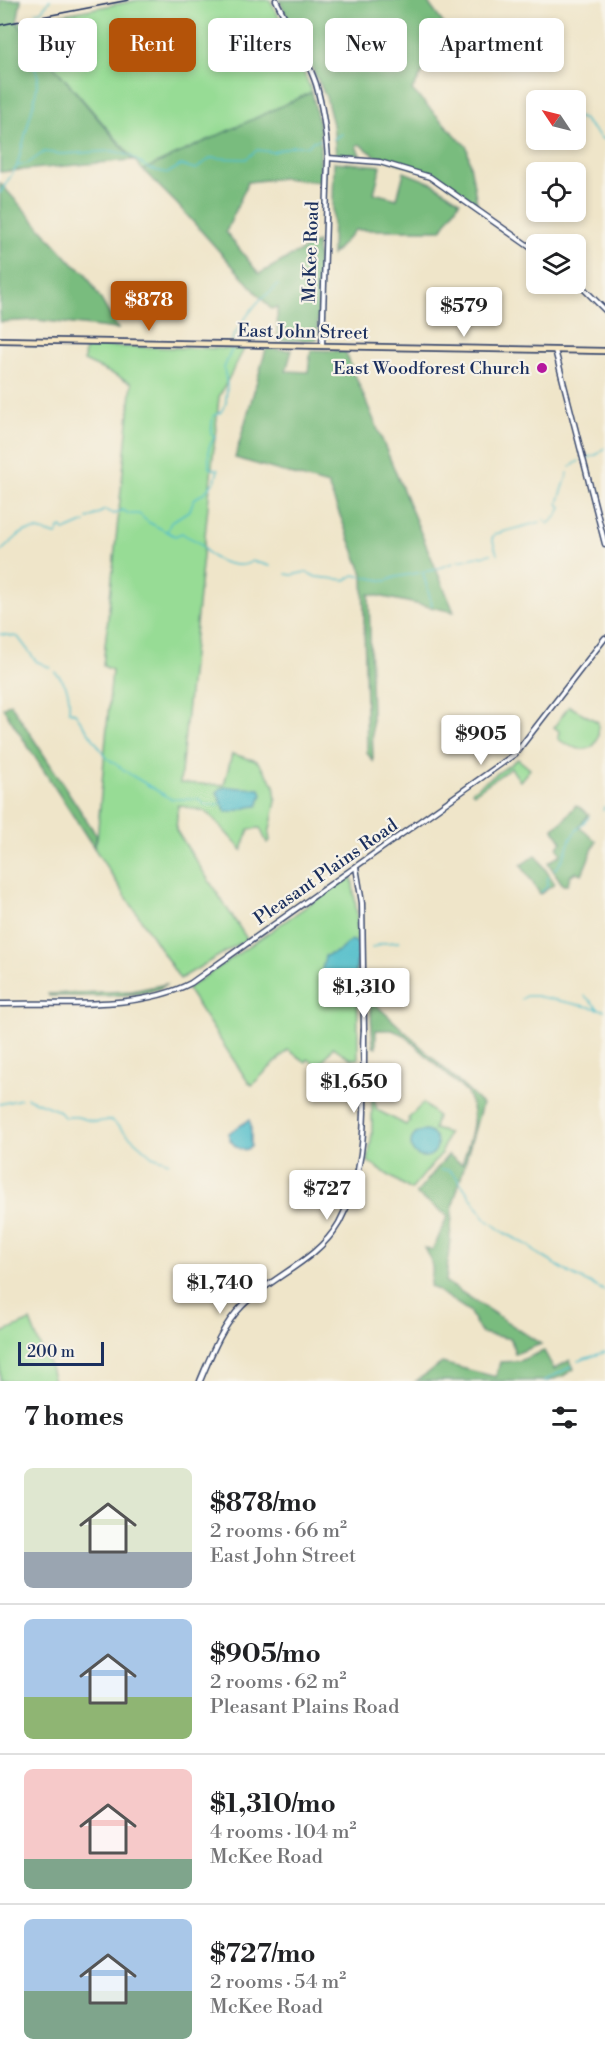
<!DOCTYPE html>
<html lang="en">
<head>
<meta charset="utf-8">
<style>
  body { margin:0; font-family:"Libre Bodoni",serif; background:#f6f6f6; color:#202124; height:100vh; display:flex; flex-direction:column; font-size:22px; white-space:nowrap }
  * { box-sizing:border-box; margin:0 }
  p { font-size:20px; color:#757577 }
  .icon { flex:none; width:33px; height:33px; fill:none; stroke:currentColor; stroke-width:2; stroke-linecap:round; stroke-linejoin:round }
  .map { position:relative; height:1381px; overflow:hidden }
  .panel { display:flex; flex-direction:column; background:#fff; flex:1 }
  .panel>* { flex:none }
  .banner { position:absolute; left:18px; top:18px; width:570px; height:54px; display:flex; gap:12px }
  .needle { width:39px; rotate:305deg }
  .buttons { position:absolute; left:526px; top:90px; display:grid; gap:12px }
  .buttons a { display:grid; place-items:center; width:60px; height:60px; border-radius:9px; background:#fff; box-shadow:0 3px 9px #0003; font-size:30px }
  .scale { position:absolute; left:18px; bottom:15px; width:86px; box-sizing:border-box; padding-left:6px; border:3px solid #1b2f5e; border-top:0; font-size:16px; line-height:21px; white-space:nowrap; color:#1b2f5e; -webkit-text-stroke:4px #f7f3e8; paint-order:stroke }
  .price { position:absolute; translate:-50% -51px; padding:0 14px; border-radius:6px; background:#fff; color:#222; font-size:20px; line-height:39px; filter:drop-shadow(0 2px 3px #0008) }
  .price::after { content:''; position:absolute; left:50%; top:36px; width:18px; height:14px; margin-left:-9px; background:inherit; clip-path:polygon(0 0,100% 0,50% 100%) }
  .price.active { background:#b45309; color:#fff }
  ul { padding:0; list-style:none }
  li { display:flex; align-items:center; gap:18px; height:150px; padding:0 24px }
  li+li { border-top:2px solid #e0e0e0 }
  li span { display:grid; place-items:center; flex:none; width:168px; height:120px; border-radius:9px; color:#555 }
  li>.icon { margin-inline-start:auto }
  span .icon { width:72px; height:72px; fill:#fffc; stroke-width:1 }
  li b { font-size:26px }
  h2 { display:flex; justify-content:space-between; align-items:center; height:72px; padding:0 24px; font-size:26px }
  .pill { padding:0 21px; border-radius:9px; background:#fff; box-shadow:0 3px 9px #0003; font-size:21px; line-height:54px }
  .pill.active { background:#b45309; color:#fff }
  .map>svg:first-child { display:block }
  .green { fill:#97dc95; stroke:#59867a; stroke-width:1.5 }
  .forest { fill:#79bc7e; stroke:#4a766e; stroke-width:1.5 }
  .water { fill:#51beca; stroke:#367694; stroke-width:1.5 }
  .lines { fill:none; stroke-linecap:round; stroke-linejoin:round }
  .stream { stroke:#51beca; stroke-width:1.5 }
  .tertiary-casing { stroke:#3b4a6e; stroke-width:7 }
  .secondary-casing { stroke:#3b4a6e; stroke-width:8 }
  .tertiary { stroke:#fff; stroke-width:4 }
  .secondary { stroke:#f8e8c3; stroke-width:4.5 }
  .rail { stroke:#1b2f5e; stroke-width:1.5 }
  .poi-dot { fill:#b5179e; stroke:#f7f3e8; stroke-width:2 }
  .labels { text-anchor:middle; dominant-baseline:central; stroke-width:4.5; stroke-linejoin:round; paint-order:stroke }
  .street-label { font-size:18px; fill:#1b2f5e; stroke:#f7f3e8 }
  .poi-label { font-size:18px; fill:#1b2f5e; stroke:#f7f3e8; text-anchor:end }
</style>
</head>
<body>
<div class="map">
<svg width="605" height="1381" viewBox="0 0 605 1381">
  <rect width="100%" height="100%" fill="#f7f3e8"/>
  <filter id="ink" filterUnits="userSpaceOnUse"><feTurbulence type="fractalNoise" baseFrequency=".0167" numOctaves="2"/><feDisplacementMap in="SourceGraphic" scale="12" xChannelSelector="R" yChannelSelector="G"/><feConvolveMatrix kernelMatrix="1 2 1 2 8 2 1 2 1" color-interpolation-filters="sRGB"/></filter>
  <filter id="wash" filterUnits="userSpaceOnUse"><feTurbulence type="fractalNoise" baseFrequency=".008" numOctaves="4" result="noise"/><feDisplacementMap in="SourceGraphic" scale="24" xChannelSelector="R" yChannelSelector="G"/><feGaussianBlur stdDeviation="1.35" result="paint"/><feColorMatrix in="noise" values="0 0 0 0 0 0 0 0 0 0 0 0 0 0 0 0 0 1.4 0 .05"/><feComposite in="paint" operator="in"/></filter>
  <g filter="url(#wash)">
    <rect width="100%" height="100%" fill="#efe5c9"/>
    <g class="green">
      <path d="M139,0H270L296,49L294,50L312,92L143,170L17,23Z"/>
      <path d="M85,346L244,349L219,397L180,783L224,785L232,754L257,761L274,784L276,801L269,834L270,841L267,843L260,828L249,829L242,850L207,812L178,805L176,830L247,939L180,979L94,848L97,839L112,670L103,666L132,383L84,361Z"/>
      <path d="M569,706L598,722C602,756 579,754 558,739L559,731L554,727Z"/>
      <path d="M518,759L530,769L520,781L511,768L474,793L472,791Z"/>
      <path d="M349,877L352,878L357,915L358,1059H351L333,1047L319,1067L308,1059L306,1062L288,1050L252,1085L248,1082L187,989Z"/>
      <path d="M372,1098H374L377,1110L406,1125L410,1121L408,1119L423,1103L437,1116L434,1129L448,1133L441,1154L411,1190L368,1162L372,1134Z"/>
      <path d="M30,1321L42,1351L46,1354L54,1381H0V1334Z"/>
    </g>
    <g class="forest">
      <path d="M0,0H21L17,23L133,160L0,172Z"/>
      <path d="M279,0H426L451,34L433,56L412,90L467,147L477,203L430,173L376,156L359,144L356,146L360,155L336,154L333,125L326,97Z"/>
      <path d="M312,92L320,130V182L283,178L248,182L226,232L259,274L317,242L319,286L317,340L278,341L277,307L271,309L177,204L143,170Z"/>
      <path d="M334,162L381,166L374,193L397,199L404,172L434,184L460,201L441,230H355L332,255Z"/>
      <path d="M0,183L74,265L85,272L118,329L37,320L0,322Z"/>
      <path d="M266,349L292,350L286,371L308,372L311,350L345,351L454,612L369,594L373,761L367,753L363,574L328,485L235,458Z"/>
      <path d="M10,703L97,836L94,848L3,708Z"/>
      <path d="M576,805L589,814L579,827L596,841L582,874L576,872L571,875L567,885H563L548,863L561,854L557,847L562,842L553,828L563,821Z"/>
      <path d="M536,855L555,884L540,894L521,865Z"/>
      <path d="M166,984C153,999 72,996 49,996L48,994L132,991Z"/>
      <path d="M370,999L482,1104L453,1205L446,1282L541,1344L515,1354L511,1339L481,1333L469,1311L430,1286C434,1271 433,1262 425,1248L432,1250C440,1238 441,1228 448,1216L416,1194L448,1155L462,1164C470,1138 480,1119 467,1093L404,1035L392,1030H376V1047L373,1046Z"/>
      <path d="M375,1068L384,1069L393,1078L374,1098Z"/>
      <path d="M544,1351L554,1369L570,1360L574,1369L563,1376L548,1381H416L442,1363L496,1377L500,1362L519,1361Z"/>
    </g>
    <g class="water">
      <path d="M226,787L260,789L262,794L258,806C247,805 238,813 226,812L217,793L220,789Z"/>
      <path d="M351,940L356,942L358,946L355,979C347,986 341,987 331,984L322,970L325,956L339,951Z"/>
      <path d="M249,1120L251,1125V1147C242,1154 234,1146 229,1138V1133Z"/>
      <circle cx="424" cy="1144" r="13"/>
    </g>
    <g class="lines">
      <g class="stream">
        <path d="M36,12L41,11L50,0"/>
        <path d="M576,117L583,119L601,138L605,140"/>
        <path d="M333,139L342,134"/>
        <path d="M17,166L27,164L44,152L62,154L113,151L131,156L149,169L168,173L181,165L196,169L211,158L246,159L257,150L273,152L293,146H308L313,141L321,140"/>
        <path d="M0,193L17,166L35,98L38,77L36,70L31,64L27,44L28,35L38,20"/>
        <path d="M232,341C233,334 253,307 259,301C265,295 272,292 278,285"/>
        <path d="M585,459L598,454L605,448"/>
        <path d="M570,467L579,461"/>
        <path d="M88,519L105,510L114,514L122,510L130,514H139L148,522L175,536L182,533C187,538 192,538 198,542C203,546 204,549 208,553C216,562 241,570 252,561L270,566"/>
        <path d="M544,519L548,524L556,517L561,508L558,503L568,473"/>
        <path d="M167,532L171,522L190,510L194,499L204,493L215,481L218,470L209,468V447L215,436L211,434L213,416L221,412L226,403L227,385L224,368L232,349"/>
        <path d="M0,552L19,535L26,531L38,530L56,535L58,533L59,528L62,527L64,531L85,522"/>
        <path d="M497,554L492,538L495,534L540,522"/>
        <path d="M458,561L491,554"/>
        <path d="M423,573L432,605"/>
        <path d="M286,574L292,575L306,572L316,577L346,580L354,575L386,581L396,577L433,570L453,563"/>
        <path d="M0,634L18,637L36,661L51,668"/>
        <path d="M55,672C68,684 70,694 69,711L75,713L107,758L131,775L171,799H198L205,805H218L221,803"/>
        <path d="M603,810L605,807"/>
        <path d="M554,870C563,862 566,851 570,840C574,831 582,825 589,817"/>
        <path d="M541,892L547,887L548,877"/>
        <path d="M372,948L383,943L399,942"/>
        <path d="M585,996L599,1009"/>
        <path d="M522,999L526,996H536L604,1010"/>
        <path d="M27,1098L59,1111L65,1118C76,1114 84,1120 96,1122C99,1122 107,1120 111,1120L152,1156L169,1162"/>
        <path d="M0,1104L21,1099"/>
        <path d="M441,1170H449L458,1179L486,1219L503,1232L529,1246L535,1252L571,1274L605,1291"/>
        <path d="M578,1361L605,1352"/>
        <path d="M544,1381L572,1366"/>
      </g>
    </g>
  </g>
  <g filter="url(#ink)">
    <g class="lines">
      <g class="tertiary-casing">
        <g id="tertiary">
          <path d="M276,0C289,27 306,55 316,84C323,108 326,133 328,158L322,346"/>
          <path d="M328,158L380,162L430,177L537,252"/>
          <path d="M576,281L605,310"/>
          <path d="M555,350L605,544"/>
          <path d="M356,867L362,903L364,1030"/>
          <path d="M0,1004C59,1002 138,1011 191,983L515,754L605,638"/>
          <path d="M200,1381C211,1355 222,1326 242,1306C272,1276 317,1261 339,1223C363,1179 365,1130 364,1081C364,1064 362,1047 364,1030V1074"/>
        </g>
      </g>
      <g class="secondary-casing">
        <path id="secondary" d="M0,340L605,351"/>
      </g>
      <use href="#tertiary" class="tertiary"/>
      <use href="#secondary" class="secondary"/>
      <path class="rail" d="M0,25L129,0"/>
    </g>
  </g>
  <circle class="poi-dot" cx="542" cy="368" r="6"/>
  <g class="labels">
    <g class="street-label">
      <text transform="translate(311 252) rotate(-88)">McKee Road</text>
      <text transform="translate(303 332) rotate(1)">East John Street</text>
      <text transform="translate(326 872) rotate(-35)">Pleasant Plains Road</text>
    </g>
    <g class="poi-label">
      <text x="530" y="368">East Woodforest Church</text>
    </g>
  </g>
</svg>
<div class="buttons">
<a><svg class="needle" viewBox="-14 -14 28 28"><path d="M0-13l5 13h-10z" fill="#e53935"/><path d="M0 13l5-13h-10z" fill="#757577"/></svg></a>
<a><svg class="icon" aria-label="locate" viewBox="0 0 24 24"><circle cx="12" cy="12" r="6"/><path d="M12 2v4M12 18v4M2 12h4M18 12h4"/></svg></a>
<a><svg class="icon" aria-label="layers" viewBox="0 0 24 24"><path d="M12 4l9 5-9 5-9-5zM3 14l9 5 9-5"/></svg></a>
</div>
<div class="scale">200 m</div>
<b class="price active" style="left:149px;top:332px">$878</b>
<b class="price" style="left:464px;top:338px">$579</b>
<b class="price" style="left:481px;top:766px">$905</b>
<b class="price" style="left:364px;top:1019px">$1,310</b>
<b class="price" style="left:354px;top:1114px">$1,650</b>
<b class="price" style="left:327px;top:1221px">$727</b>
<b class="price" style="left:220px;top:1315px">$1,740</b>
<div class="banner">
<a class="pill">Buy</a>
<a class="pill active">Rent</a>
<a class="pill">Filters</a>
<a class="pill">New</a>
<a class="pill">Apartment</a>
</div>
</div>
<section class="panel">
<h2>7 homes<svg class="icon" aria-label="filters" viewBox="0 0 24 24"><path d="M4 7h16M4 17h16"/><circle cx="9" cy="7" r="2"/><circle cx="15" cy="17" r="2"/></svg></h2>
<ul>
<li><span style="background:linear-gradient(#dfe7d0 70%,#9aa5b1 0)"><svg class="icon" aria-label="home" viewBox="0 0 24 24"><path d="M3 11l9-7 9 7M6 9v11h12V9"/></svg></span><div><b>$878/mo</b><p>2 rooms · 66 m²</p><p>East John Street</p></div></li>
<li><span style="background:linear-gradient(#a9c7e8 65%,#8fb573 0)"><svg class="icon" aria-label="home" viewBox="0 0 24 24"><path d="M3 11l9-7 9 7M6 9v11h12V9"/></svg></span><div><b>$905/mo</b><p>2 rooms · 62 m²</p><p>Pleasant Plains Road</p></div></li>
<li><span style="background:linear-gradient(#f6c9c9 75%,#7fa58c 0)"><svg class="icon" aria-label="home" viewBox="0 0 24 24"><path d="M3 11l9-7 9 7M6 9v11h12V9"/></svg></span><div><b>$1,310/mo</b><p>4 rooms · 104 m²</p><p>McKee Road</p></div></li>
<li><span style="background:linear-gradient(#a9c7e8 60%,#7fa58c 0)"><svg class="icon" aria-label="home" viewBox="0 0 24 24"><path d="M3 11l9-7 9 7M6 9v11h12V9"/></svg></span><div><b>$727/mo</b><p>2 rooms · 54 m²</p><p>McKee Road</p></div></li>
</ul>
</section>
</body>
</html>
